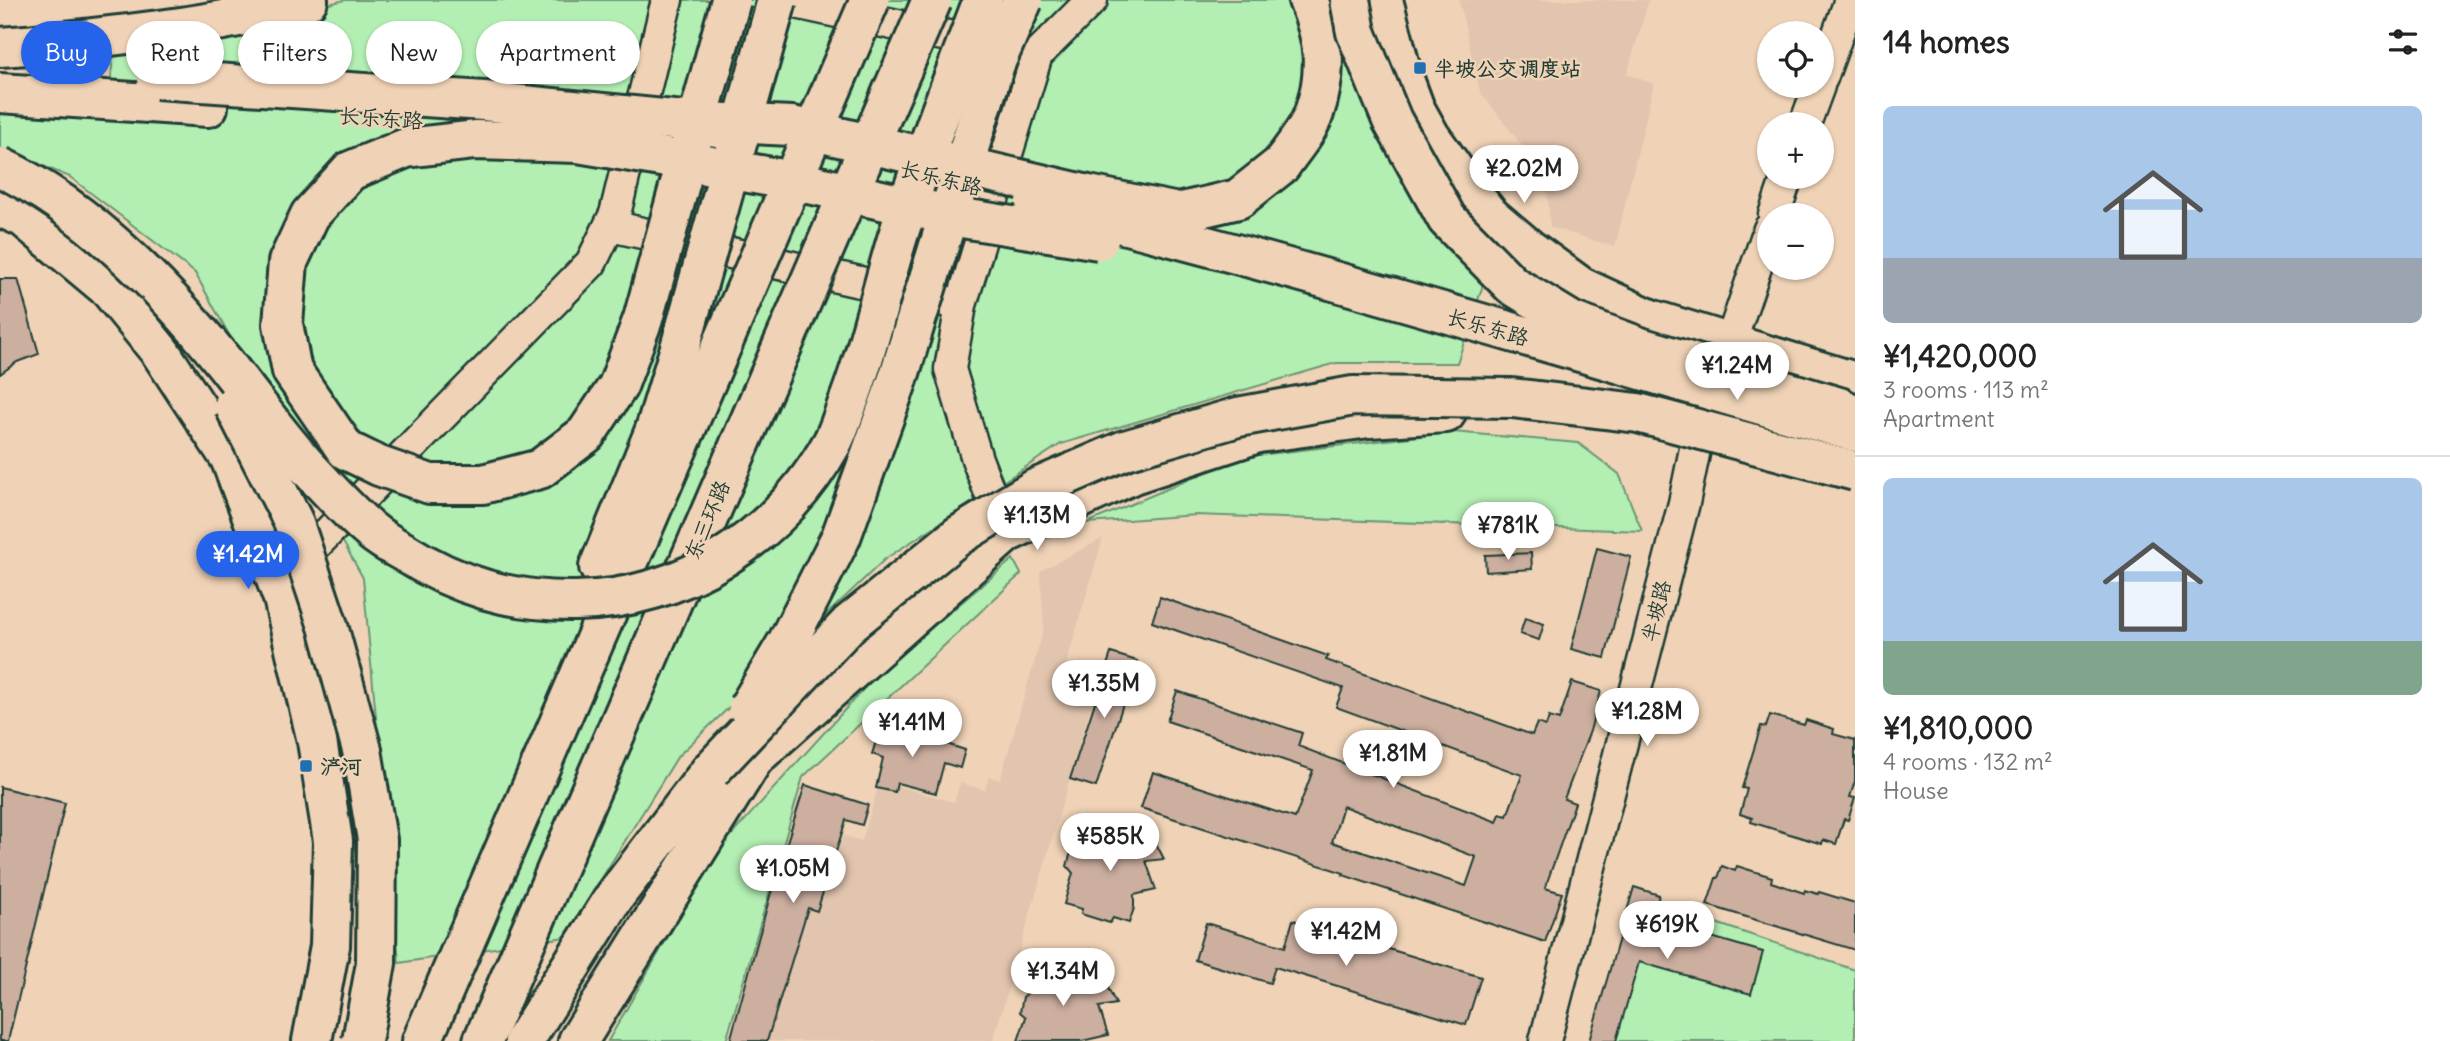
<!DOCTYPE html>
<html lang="en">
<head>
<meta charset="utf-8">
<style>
  body { margin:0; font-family:Delius,"LXGW WenKai TC",sans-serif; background:#f6f6f6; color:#222; height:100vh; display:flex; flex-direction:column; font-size:26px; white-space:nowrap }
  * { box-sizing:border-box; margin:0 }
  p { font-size:23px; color:#767676 }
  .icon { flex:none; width:38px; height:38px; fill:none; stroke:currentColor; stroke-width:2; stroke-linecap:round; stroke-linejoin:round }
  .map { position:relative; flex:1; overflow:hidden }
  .drawer { display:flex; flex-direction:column; background:#fff; width:595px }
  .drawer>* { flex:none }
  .guide { position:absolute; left:21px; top:21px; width:665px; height:63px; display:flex; gap:14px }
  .fabs { position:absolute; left:1757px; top:21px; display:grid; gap:14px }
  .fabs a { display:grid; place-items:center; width:77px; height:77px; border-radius:50%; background:#fff; box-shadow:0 2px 5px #0004; font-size:35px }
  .price { position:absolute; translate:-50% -60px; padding:0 16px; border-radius:24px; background:#fff; color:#222; font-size:23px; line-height:46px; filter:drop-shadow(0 2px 4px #0008) }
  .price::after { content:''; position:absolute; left:50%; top:42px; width:21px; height:16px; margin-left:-10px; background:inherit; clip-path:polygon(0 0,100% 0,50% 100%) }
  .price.current { background:#2563eb; color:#fff }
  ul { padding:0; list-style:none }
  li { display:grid; align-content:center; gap:14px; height:371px; padding:0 28px }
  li+li { border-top:2px solid #e0e0e0 }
  li span { display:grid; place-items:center; height:217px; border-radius:10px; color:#555 }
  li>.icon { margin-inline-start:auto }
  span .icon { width:126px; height:126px; fill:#fffc; stroke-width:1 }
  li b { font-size:30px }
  h2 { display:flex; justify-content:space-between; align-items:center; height:84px; padding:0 28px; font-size:30px }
  .pill { padding:0 24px; border-radius:32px; background:#fff; box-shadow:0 2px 5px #0004; font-size:24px; line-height:63px }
  .pill.current { background:#2563eb; color:#fff }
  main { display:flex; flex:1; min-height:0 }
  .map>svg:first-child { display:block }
  .built { fill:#e2c5ae }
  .green { fill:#b3eeb3; stroke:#699674; stroke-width:2 }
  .building { fill:#cdafa0; stroke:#1f3d34; stroke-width:2; fill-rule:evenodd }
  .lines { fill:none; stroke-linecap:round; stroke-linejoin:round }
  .minor-casing { stroke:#1f3d34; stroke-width:35 }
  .major-casing { stroke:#1f3d34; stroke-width:44 }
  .highway-casing { stroke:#1f3d34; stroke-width:44 }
  .minor { stroke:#f0d3b7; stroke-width:30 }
  .major { stroke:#f0d3b7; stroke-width:38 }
  .highway { stroke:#f0d3b7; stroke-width:38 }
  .major-bridge-casing { stroke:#1f3d34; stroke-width:44; stroke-linecap:butt }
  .highway-bridge-casing { stroke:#1f3d34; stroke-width:44; stroke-linecap:butt }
  .major-bridge { stroke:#f0d3b7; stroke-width:38 }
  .highway-bridge { stroke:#f0d3b7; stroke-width:38 }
  .poi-dot { fill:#1f6fb2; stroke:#f0d3b7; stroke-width:2.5 }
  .labels { text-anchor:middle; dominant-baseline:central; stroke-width:5; stroke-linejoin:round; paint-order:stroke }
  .poi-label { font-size:21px; font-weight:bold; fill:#1f3d34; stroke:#f0d3b7; text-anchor:start }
  .street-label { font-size:21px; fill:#1f3d34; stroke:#f0d3b7 }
</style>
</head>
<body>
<main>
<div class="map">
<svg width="1855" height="1041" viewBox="0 0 1855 1041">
  <rect width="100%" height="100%" fill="#f0d3b7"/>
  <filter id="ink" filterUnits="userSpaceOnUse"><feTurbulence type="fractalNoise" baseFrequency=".0143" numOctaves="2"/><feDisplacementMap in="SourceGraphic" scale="14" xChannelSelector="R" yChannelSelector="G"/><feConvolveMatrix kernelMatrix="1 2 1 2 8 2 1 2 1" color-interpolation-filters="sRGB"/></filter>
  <g filter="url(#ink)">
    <g class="built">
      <path d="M1459,0H1649L1627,74L1654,84L1615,247L1550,227L1546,176L1480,92Z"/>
      <path d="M1103,538L1059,689L1093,699L993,1041H745L807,825L862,841L880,781L954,802L960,783L985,790L989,776L1000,780L1044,628L1040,571Z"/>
    </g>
    <g class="green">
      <path d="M345,0H1344L1485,279L1457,363H1336L1061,444L885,559L678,756L565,937L399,963L363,578L195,273L70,177L0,148V103L108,109L113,56Z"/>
      <path d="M1453,432L1578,443L1619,474L1642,531L1196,515L1087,523L1242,457Z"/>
      <path d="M1013,559L1021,574L803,777L726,1041H608L718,850L878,673Z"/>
      <path d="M1636,896L1855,970V1041H1591Z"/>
    </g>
    <g class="building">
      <path d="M0,279H18L39,354L17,362L0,374Z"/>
      <path d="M1597,548L1631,557L1605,658L1571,649Z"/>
      <path d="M1531,553L1532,569L1486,572L1485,555Z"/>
      <path d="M1160,597L1328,656L1326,660L1532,735L1537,723L1546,726L1549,717L1559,720L1572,682L1601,691L1590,731L1564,799L1575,803L1545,888L1562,893L1545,942L1343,875L1344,873L1141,808L1153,772L1295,818L1313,770L1167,721L1177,691L1302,733L1298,746L1497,822L1500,814L1507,816L1522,775L1336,707L1343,688L1152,622ZM1343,806L1476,857L1466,886L1332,842Z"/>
      <path d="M1525,618L1544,624L1539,640L1520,634Z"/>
      <path d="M1111,653L1137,661L1096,787L1070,779Z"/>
      <path d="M1770,715L1804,725L1806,720L1834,729L1833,734L1855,740V781L1850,797L1855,798L1848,820L1844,819L1836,844L1823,840L1822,844L1751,822L1752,818L1740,814L1747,789L1742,788L1761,726L1766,727Z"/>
      <path d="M882,723L965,750L960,768L944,763L936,793L897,783L895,792L876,788L883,758L872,754Z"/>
      <path d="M805,785L868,805L862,825L846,820L817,911L808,908L767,1041H730L770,896Z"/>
      <path d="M0,787L65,803L8,1041H0Z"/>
      <path d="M1090,819L1098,830L1108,824L1127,851L1132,835L1148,828L1164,859L1146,861L1156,890L1134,895V908L1129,923L1113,918L1110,923L1081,914L1082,909L1064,904L1073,873L1067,866L1071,852L1082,842L1075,835Z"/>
      <path d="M1722,866L1735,871L1737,866L1772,877L1771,882L1804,893L1805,890L1818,894L1819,892L1855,903V950L1707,905L1716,878H1718Z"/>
      <path d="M1634,887L1659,895L1652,920L1763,952L1751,994L1639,962L1616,1041H1589Z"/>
      <path d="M1293,920L1481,977L1466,1025L1275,967L1270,983L1195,960L1206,923L1285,947Z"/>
      <path d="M1043,963L1051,975L1060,969L1073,985L1090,977L1094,987L1105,982L1116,1004L1099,1007L1108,1035L1082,1041H1018L1026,1017L1020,1012L1023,997L1034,987L1027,979V974L1031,966Z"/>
    </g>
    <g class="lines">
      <g class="minor-casing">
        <g id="minor">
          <path d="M782,0L989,45"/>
          <path d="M1822,78L1850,0"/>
          <path d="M1805,124L1819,86"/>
          <path d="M1774,215L1787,177"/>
          <path d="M611,226L944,301"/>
          <path d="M1004,530L977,459L950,369L961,305L1037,55L1092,0"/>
          <path d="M287,561L305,556L591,263L615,214L667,0"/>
          <path d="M1545,1041L1684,503L1696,444L1769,229"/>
        </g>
      </g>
      <g class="major-casing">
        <g id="major">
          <path d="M1383,0L1402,74L1415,109L1430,136L1462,181L1489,215L1529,249L1581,287L1650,319L1855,382"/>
          <path d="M0,47L27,45"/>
          <path d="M0,93L208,107"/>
          <path d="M0,207L23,217L109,289L161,353L230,458L283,598L317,741L333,841L330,946L312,1041"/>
          <path d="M578,1041L754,758L1006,533L1133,474L1258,433L1369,418L1446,413"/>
        </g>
      </g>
      <g class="highway-casing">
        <g id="highway">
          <path d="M27,45C121,35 217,27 308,0"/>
          <path d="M1281,165C1292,149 1308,131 1314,113C1328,71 1325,40 1308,0"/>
          <path d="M599,567L655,430"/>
          <path d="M422,1041L686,429"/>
          <path d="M483,1041L740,444"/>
          <path d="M524,1041L615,896L711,770"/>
        </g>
      </g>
      <use href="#minor" class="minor"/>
      <use href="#major" class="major"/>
      <use href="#highway" class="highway"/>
      <g class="major-bridge-casing">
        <g id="major-bridge">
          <path d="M157,79L484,101L683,121L717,127"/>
          <path d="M1035,202C1310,269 1582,354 1855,432"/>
        </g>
      </g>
      <g class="highway-bridge-casing">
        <g id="highway-bridge">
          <path d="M731,0L681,180L643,319L618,386L586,434L540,469L483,484H430L379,466L346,450L292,371L283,324L288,262L310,215L350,171L406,148L475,140L578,143L679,160L814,185L962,218L1099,240"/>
          <path d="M1350,0L1356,32L1392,120L1447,219L1512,285L1571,321L1643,348L1839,407L1855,415"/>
          <path d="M683,121L792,126L1088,195L1178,213L1238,199L1281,165"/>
          <path d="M0,167C92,210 177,301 238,380C264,413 287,446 316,476C333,494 351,514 370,530C379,538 391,545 402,551C457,586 511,602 576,601C684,599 780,537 832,443C838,432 842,419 846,408C868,352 880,295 897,239C922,158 953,79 983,0"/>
          <path d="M234,405L293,521L328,626L362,750L377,840L376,963L362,1041"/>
          <path d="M686,429L870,0"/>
          <path d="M655,430L680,348L777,0"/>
          <path d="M740,444L932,0"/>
          <path d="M748,708L788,641L841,537L898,379L995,64L1023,0"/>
          <path d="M711,770L849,624L958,536L1035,489L1125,450L1238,417L1353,396L1512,398L1638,413L1855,471"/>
        </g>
      </g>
      <use href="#major-bridge" class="major-bridge"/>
      <use href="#highway-bridge" class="highway-bridge"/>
    </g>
  </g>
  <g class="poi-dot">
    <rect x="1413" y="61" width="14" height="14" rx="3.5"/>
    <rect x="299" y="759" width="14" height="14" rx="3.5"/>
  </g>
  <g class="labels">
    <g class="poi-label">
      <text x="1434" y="68">半坡公交调度站</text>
      <text x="320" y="766">浐河</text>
    </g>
    <g class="street-label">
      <text transform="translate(381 118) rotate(4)">长乐东路</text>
      <text transform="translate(941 178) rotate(14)">长乐东路</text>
      <text transform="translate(1488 327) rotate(16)">长乐东路</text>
      <text transform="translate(707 520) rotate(-67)">东三环路</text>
      <text transform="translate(1656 611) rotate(-76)">半坡路</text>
    </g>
  </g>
</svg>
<div class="fabs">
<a><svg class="icon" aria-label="locate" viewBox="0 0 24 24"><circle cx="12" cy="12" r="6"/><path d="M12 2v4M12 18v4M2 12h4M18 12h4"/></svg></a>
<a>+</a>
<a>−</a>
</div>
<b class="price" style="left:1524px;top:205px">¥2.02M</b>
<b class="price" style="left:1737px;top:402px">¥1.24M</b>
<b class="price" style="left:1037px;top:552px">¥1.13M</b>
<b class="price" style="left:1508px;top:562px">¥781K</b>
<b class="price current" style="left:248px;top:591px">¥1.42M</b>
<b class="price" style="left:1104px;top:720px">¥1.35M</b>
<b class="price" style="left:1647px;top:748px">¥1.28M</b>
<b class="price" style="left:912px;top:759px">¥1.41M</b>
<b class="price" style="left:1393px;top:790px">¥1.81M</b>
<b class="price" style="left:1110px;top:873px">¥585K</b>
<b class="price" style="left:793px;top:905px">¥1.05M</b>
<b class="price" style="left:1667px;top:961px">¥619K</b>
<b class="price" style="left:1346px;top:968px">¥1.42M</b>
<b class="price" style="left:1063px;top:1008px">¥1.34M</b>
<div class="guide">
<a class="pill current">Buy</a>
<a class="pill">Rent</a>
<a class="pill">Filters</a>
<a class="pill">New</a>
<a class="pill">Apartment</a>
</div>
</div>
<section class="drawer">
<h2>14 homes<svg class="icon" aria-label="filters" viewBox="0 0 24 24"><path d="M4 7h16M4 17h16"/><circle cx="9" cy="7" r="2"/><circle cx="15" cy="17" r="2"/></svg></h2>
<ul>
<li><span style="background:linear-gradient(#a9c7e8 70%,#9aa5b1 0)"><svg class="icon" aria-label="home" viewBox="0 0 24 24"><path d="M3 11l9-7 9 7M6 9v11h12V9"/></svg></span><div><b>¥1,420,000</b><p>3 rooms · 113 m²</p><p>Apartment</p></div></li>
<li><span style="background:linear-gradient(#a9c7e8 75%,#7fa58c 0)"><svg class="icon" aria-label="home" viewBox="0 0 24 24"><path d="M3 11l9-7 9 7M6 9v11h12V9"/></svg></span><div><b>¥1,810,000</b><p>4 rooms · 132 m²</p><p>House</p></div></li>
</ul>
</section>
</main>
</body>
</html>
